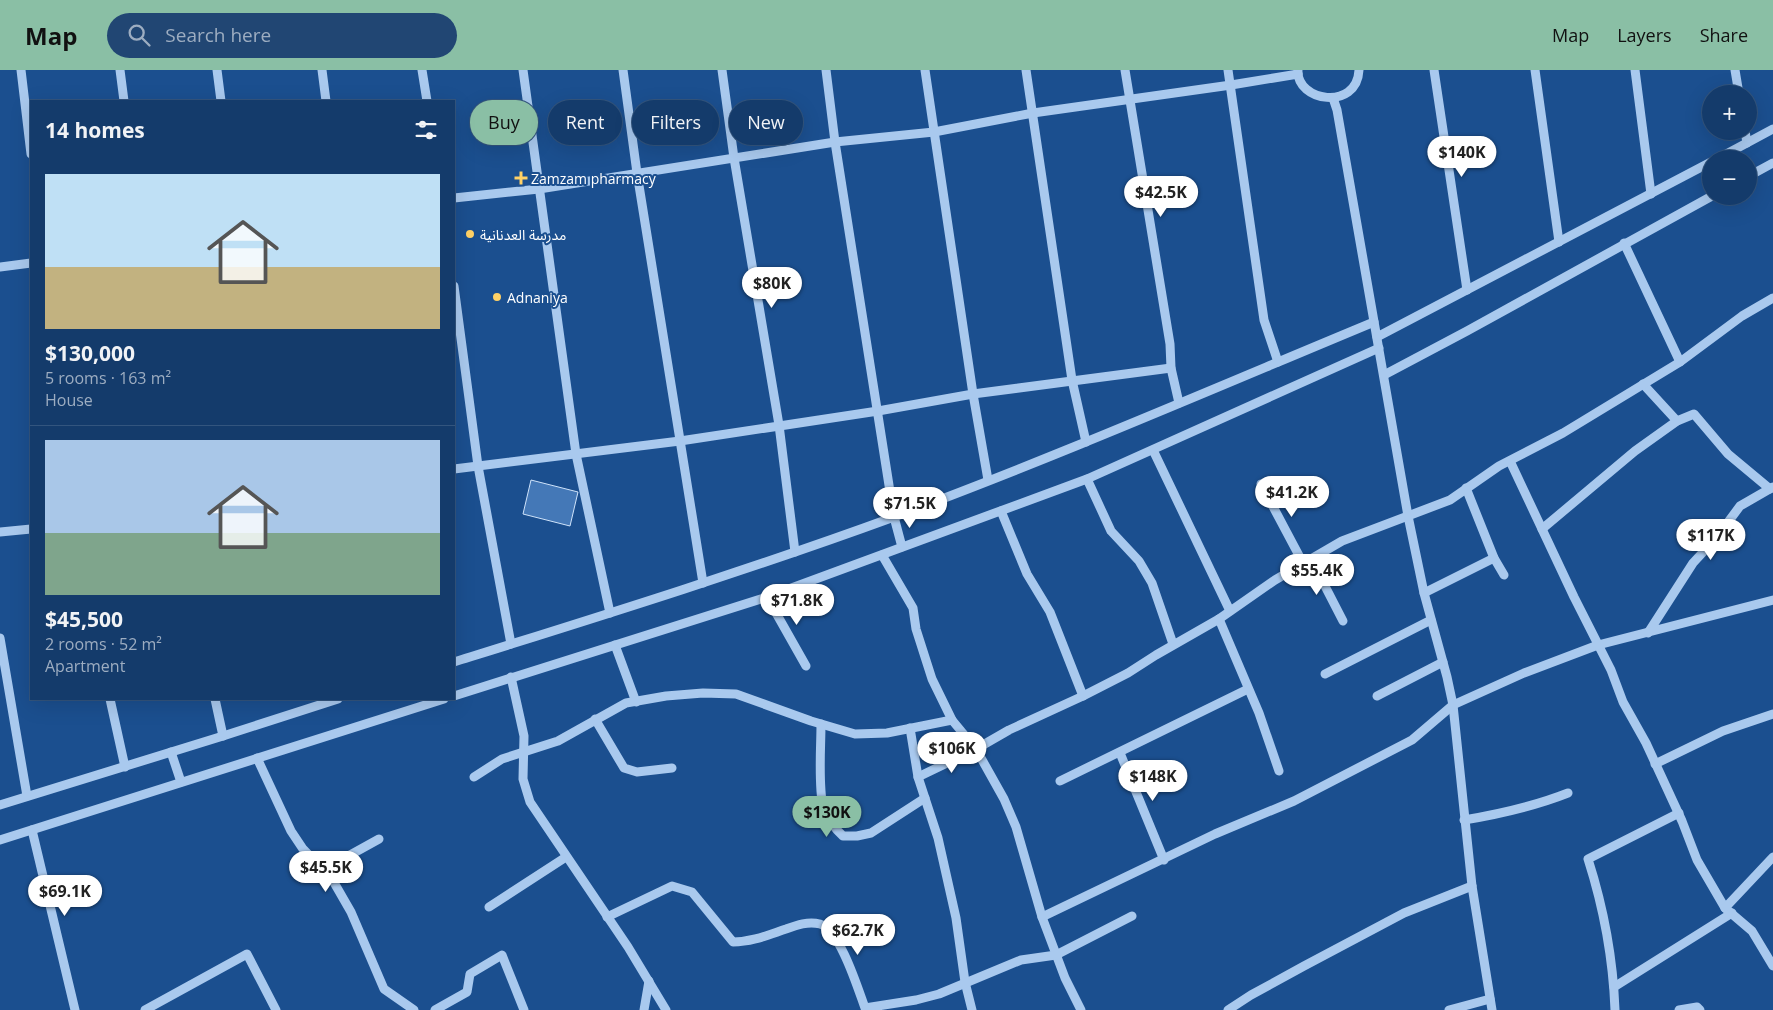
<!DOCTYPE html>
<html lang="en">
<head>
<meta charset="utf-8">
<style>
  body { margin:0; font-family:"Open Sans","Noto Sans Arabic",sans-serif; background:#214673; color:#f1f3f6; height:100vh; display:flex; flex-direction:column; font-size:19px; white-space:nowrap }
  * { box-sizing:border-box; margin:0 }
  p { font-size:16px; color:#9dadc1 }
  .icon { flex:none; width:28px; height:28px; fill:none; stroke:currentColor; stroke-width:2; stroke-linecap:round; stroke-linejoin:round }
  .map { position:relative; flex:1; overflow:hidden }
  .side { position:absolute; left:30px; top:30px; width:425px; height:600px; display:flex; flex-direction:column; background:#143b6b; border-radius:0px; box-shadow:0 5px 20px #0002,0 0 0 1px #33557e }
  .side>* { flex:none }
  .hud { position:absolute; left:470px; top:30px; width:475px; height:45px; display:flex; gap:10px }
  .controls { position:absolute; left:1702px; top:15px; display:grid; gap:10px }
  .controls a { display:grid; place-items:center; width:55px; height:55px; border-radius:50%; background:#143b6b; box-shadow:0 5px 20px #0002,0 0 0 1px #33557e; font-size:25px }
  .price { position:absolute; translate:-50% -42px; padding:0 11px; border-radius:18px; background:#fff; color:#222; font-size:16px; line-height:32px; filter:drop-shadow(0 1px 2px #0008) }
  .price::after { content:''; position:absolute; left:50%; top:30px; width:15px; height:11px; margin-left:-8px; background:inherit; clip-path:polygon(0 0,100% 0,50% 100%) }
  .price.selected { background:#8abfa5; color:#111 }
  ul { padding:0; list-style:none }
  li { display:grid; align-content:center; gap:10px; height:265px; padding:0 15px }
  li+li { border-top:1px solid #33557e }
  li span { display:grid; place-items:center; height:155px; border-radius:0px; color:#555 }
  li>.icon { margin-inline-start:auto }
  span .icon { width:90px; height:90px; fill:#fffc; stroke-width:1 }
  li b { font-size:21px }
  h2 { display:flex; justify-content:space-between; align-items:center; height:60px; padding:0 15px; font-size:21px }
  .pill { padding:0 18px; border-radius:22px; background:#143b6b; box-shadow:0 5px 20px #0002,0 0 0 1px #33557e; font-size:18px; line-height:45px }
  .pill.selected { background:#8abfa5; color:#111 }
  header { display:flex; align-items:center; gap:30px; box-sizing:border-box; height:70px; padding:0 25px; background:#8abfa5; color:#111 }
  header strong { font-size:24px }
  nav { display:flex; gap:28px; margin-inline-start:auto; font-size:18px }
  .search { width:350px; height:45px; background:#214673; display:flex; align-items:center; gap:12px; box-sizing:border-box; padding:0 18px; border-radius:28px; color:#9dadc1; font-size:19px }
  .map>svg:first-child { display:block }
  .building { fill:#4478b7; stroke:#cfe3fa }
  .lines { fill:none; stroke-linecap:round; stroke-linejoin:round }
  .minor { stroke:#a9c9ee; stroke-width:9 }
  .poi-dot { fill:#ffd166; stroke:#1b4f8f; stroke-width:2 }
  .labels { text-anchor:middle; dominant-baseline:central; stroke-width:4; stroke-linejoin:round; paint-order:stroke }
  .poi-label { font-size:14px; fill:#fff; stroke:#1b4f8f; text-anchor:start }
</style>
</head>
<body>
<header>
<strong>Map</strong>
<div class="search"><svg class="icon" aria-label="search" viewBox="0 0 24 24"><circle cx="10" cy="10" r="6"/><path d="M15 15l6 6"/></svg>Search here</div>
<nav><a>Map</a><a>Layers</a><a>Share</a></nav>
</header>
<div class="map">
<svg width="1773" height="940" viewBox="0 0 1773 940">
  <rect width="100%" height="100%" fill="#1b4f8f"/>
  <path class="building" d="M531,410L578,422L570,456L523,444Z"/>
  <g class="lines">
    <g class="minor">
      <path d="M21,0L31,84"/>
      <path d="M120,0L124,31"/>
      <path d="M217,0L221,31"/>
      <path d="M322,0L326,31"/>
      <path d="M422,0L427,31"/>
      <path d="M523,0L576,384L610,543"/>
      <path d="M623,0L637,103L703,513"/>
      <path d="M722,0L734,88L779,355L795,482"/>
      <path d="M826,0L835,72L894,447L902,477"/>
      <path d="M925,0L973,324L988,410"/>
      <path d="M1026,0L1072,310L1086,372"/>
      <path d="M1125,0L1170,274L1171,298L1179,333"/>
      <path d="M1228,0L1264,250L1278,292"/>
      <path d="M1298,0C1296,32 1357,41 1359,0"/>
      <path d="M1434,0L1467,220"/>
      <path d="M1535,0L1559,172"/>
      <path d="M1635,0L1651,124"/>
      <path d="M1735,0L1739,24"/>
      <path d="M1333,28L1337,40L1408,446L1424,523L1447,607L1453,635L1472,816L1492,940"/>
      <path d="M1745,61L1747,73"/>
      <path d="M1717,89L1773,59"/>
      <path d="M1749,106L1773,93"/>
      <path d="M454,128L539,119L835,72L934,62L1033,43L1231,15L1298,4"/>
      <path d="M1624,173L1680,292"/>
      <path d="M0,197L31,193"/>
      <path d="M454,216L478,396L511,574"/>
      <path d="M1377,267L1711,92"/>
      <path d="M1384,305L1467,261L1712,126"/>
      <path d="M1643,314L1677,351"/>
      <path d="M1153,380L1230,541"/>
      <path d="M1510,391L1574,527L1611,600L1623,632L1646,673L1682,751L1697,790L1725,838L1752,861L1773,896"/>
      <path d="M454,399L680,371L878,341L973,324L1171,298"/>
      <path d="M1087,409L1111,461L1139,491L1152,513L1173,574"/>
      <path d="M1261,414L1303,493"/>
      <path d="M1466,418L1494,488L1504,505"/>
      <path d="M1001,441L1027,504L1050,542L1083,626"/>
      <path d="M1542,459L1635,381L1677,351L1694,344L1728,384L1770,419"/>
      <path d="M0,462L31,459"/>
      <path d="M882,485L913,538L916,559L932,609L952,650"/>
      <path d="M1311,489L1343,551"/>
      <path d="M1424,523L1494,488"/>
      <path d="M767,527L806,596"/>
      <path d="M1219,549L1259,643L1279,701"/>
      <path d="M1648,563L1693,493L1717,467L1740,436L1773,417"/>
      <path d="M0,568L27,726"/>
      <path d="M615,575L636,632"/>
      <path d="M454,592C601,546 749,500 894,447C1056,387 1215,318 1374,252"/>
      <path d="M1325,604L1431,550"/>
      <path d="M511,607L524,666L523,709L530,732L628,877L666,940"/>
      <path d="M454,626L767,527L1087,409L1379,278"/>
      <path d="M1377,626L1443,592"/>
      <path d="M110,629L125,697"/>
      <path d="M215,629L223,666"/>
      <path d="M595,649L624,698L637,702L672,698"/>
      <path d="M821,654C821,678 818,713 823,737C826,747 835,759 843,766H857L871,763L925,728"/>
      <path d="M910,658L918,707L938,768L956,848L965,912L972,940"/>
      <path d="M171,682L181,712"/>
      <path d="M1120,683L1164,790"/>
      <path d="M257,688L291,761L303,779L332,809L351,842L384,919L414,940"/>
      <path d="M1655,694L1723,661L1773,644"/>
      <path d="M474,707L502,689L558,671L626,633L666,626L703,623L736,624L811,651L855,664L887,663L952,650L976,679L1009,660L1083,626L1128,603L1156,585L1219,549L1275,510L1342,471L1450,430L1499,396L1563,363L1680,292L1742,246L1773,228"/>
      <path d="M918,707L976,679L1004,729L1016,757L1042,847L1065,908L1081,940"/>
      <path d="M1060,711L1248,619"/>
      <path d="M0,735L223,666L338,629"/>
      <path d="M1464,750C1500,744 1535,736 1568,723"/>
      <path d="M32,760L75,940"/>
      <path d="M0,770L444,629"/>
      <path d="M323,800L379,769"/>
      <path d="M489,837L566,787"/>
      <path d="M1725,838L1773,787"/>
      <path d="M607,847L672,816L692,822L733,872C752,872 768,865 786,859C797,855 808,851 820,854C840,860 858,919 865,938L916,930L939,924L1021,890L1056,885L1132,846"/>
      <path d="M1042,847L1215,764L1294,731L1412,670L1453,635L1524,603L1598,575L1773,530"/>
      <path d="M1614,917L1732,843"/>
      <path d="M145,940L247,884L276,940"/>
      <path d="M435,940L467,922L470,904L502,885L524,940"/>
      <path d="M644,940L649,911"/>
      <path d="M1228,940L1251,925L1304,896L1404,843L1472,816"/>
      <path d="M1449,940L1490,929"/>
      <path d="M1615,940C1613,888 1604,839 1588,789L1679,743"/>
      <path d="M1679,940L1697,937L1700,940"/>
    </g>
  </g>
  <g class="poi-dot">
    <path d="M518.5 100.5h5v5h5v5h-5v5h-5v-5h-5v-5h5z"/>
    <circle cx="470" cy="164" r="5"/>
    <circle cx="497" cy="227" r="5"/>
  </g>
  <g class="labels">
    <g class="poi-label">
      <text x="531" y="108">Zamzam pharmacy</text>
      <text x="480" y="164">مدرسة العدنانية</text>
      <text x="507" y="227">Adnaniya</text>
    </g>
  </g>
</svg>
<div class="controls">
<a>+</a>
<a>−</a>
</div>
<b class="price" style="left:1462px;top:108px">$140K</b>
<b class="price" style="left:1161px;top:148px">$42.5K</b>
<b class="price" style="left:772px;top:239px">$80K</b>
<b class="price" style="left:1292px;top:448px">$41.2K</b>
<b class="price" style="left:910px;top:459px">$71.5K</b>
<b class="price" style="left:1711px;top:491px">$117K</b>
<b class="price" style="left:1317px;top:526px">$55.4K</b>
<b class="price" style="left:797px;top:556px">$71.8K</b>
<b class="price" style="left:952px;top:704px">$106K</b>
<b class="price" style="left:1153px;top:732px">$148K</b>
<b class="price selected" style="left:827px;top:768px">$130K</b>
<b class="price" style="left:326px;top:823px">$45.5K</b>
<b class="price" style="left:65px;top:847px">$69.1K</b>
<b class="price" style="left:858px;top:886px">$62.7K</b>
<div class="hud">
<a class="pill selected">Buy</a>
<a class="pill">Rent</a>
<a class="pill">Filters</a>
<a class="pill">New</a>
</div>
<section class="side">
<h2>14 homes<svg class="icon" aria-label="filters" viewBox="0 0 24 24"><path d="M4 7h16M4 17h16"/><circle cx="9" cy="7" r="2"/><circle cx="15" cy="17" r="2"/></svg></h2>
<ul>
<li><span style="background:linear-gradient(#bfe0f5 60%,#c2b280 0)"><svg class="icon" aria-label="home" viewBox="0 0 24 24"><path d="M3 11l9-7 9 7M6 9v11h12V9"/></svg></span><div><b>$130,000</b><p>5 rooms · 163 m²</p><p>House</p></div></li>
<li><span style="background:linear-gradient(#a9c7e8 60%,#7fa58c 0)"><svg class="icon" aria-label="home" viewBox="0 0 24 24"><path d="M3 11l9-7 9 7M6 9v11h12V9"/></svg></span><div><b>$45,500</b><p>2 rooms · 52 m²</p><p>Apartment</p></div></li>
</ul>
</section>
</div>
</body>
</html>
